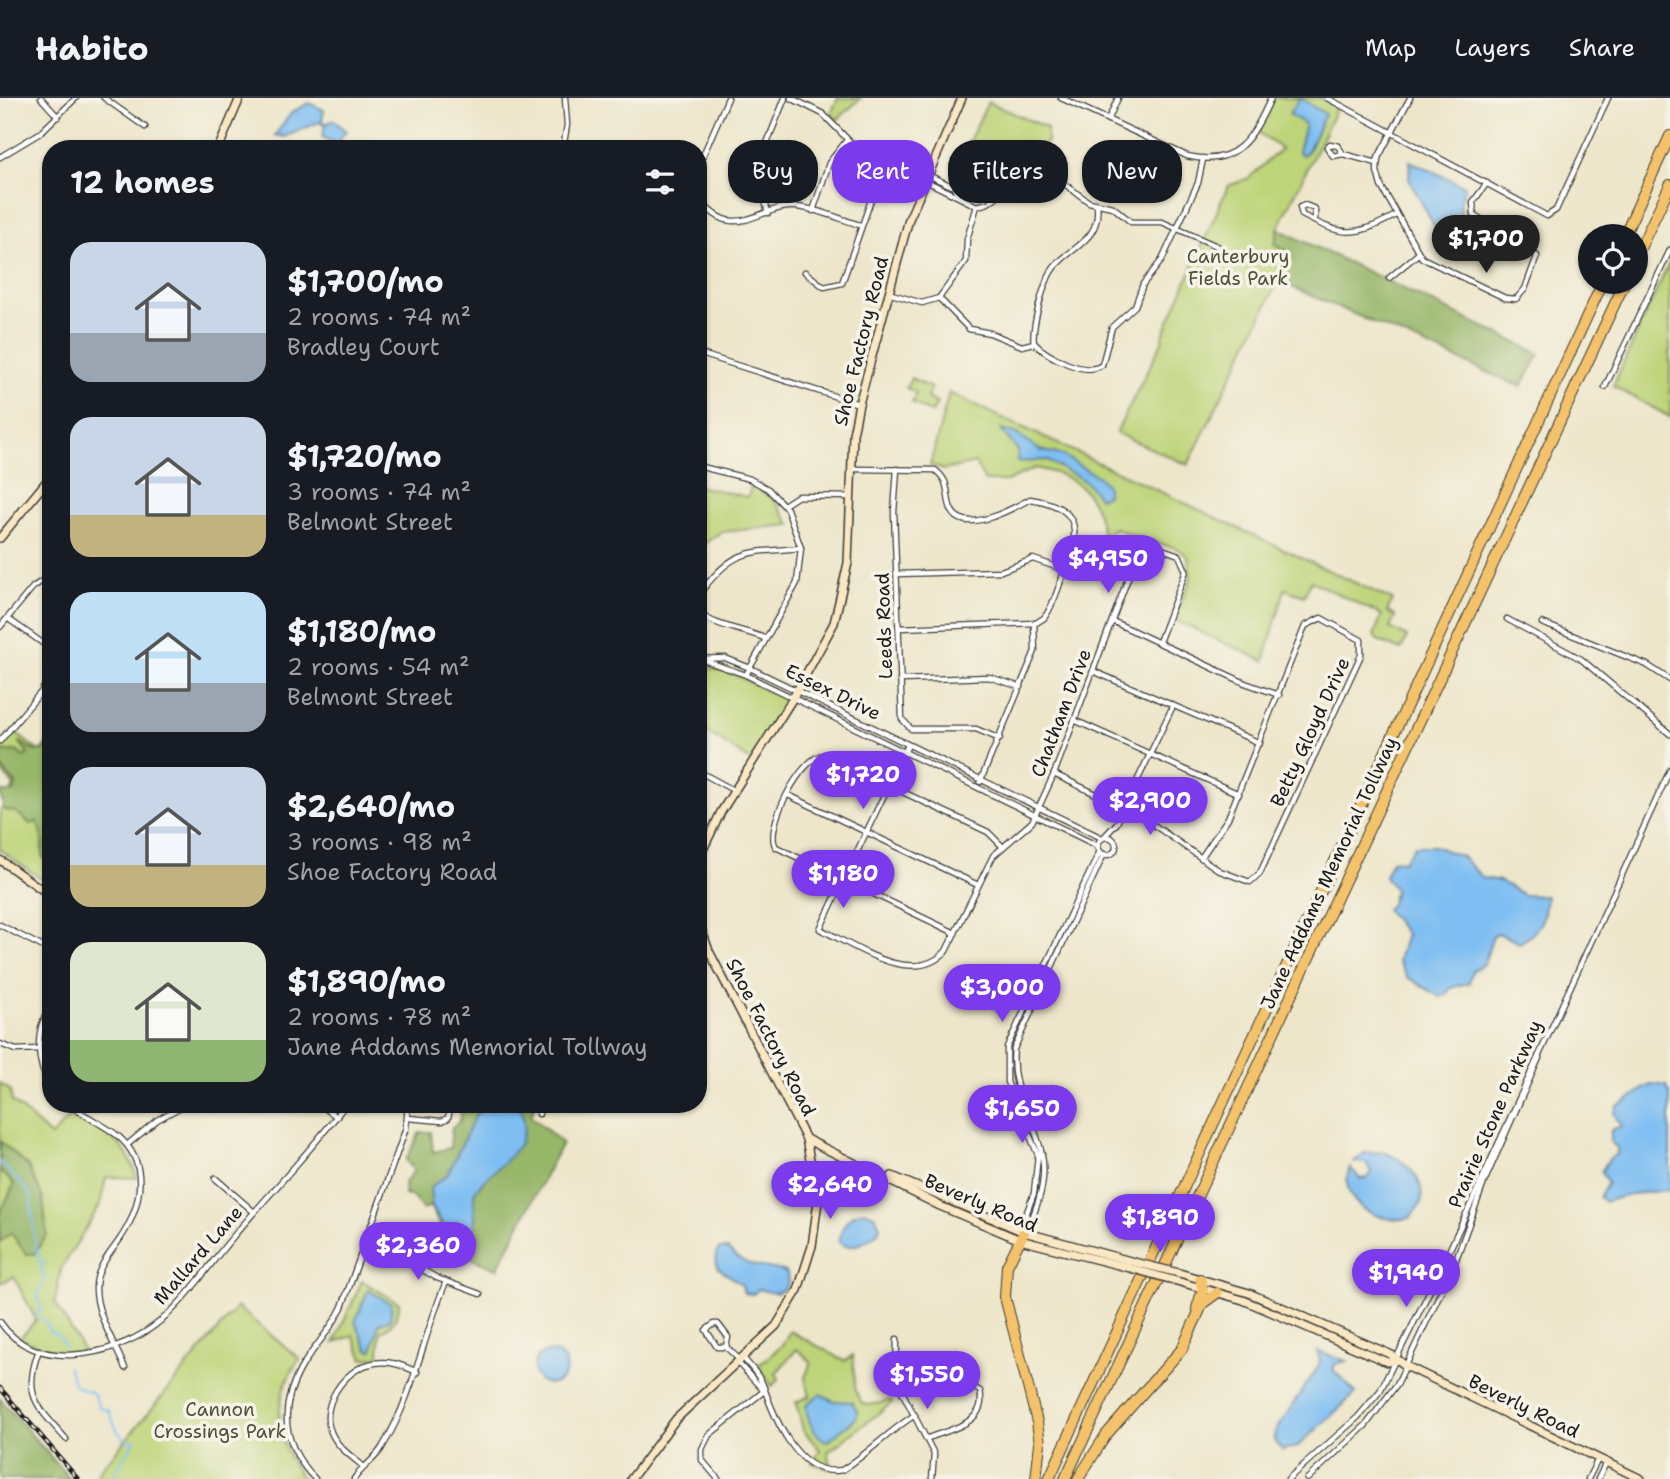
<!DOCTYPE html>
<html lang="en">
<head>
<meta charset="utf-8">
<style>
  body { margin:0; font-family:"Shantell Sans",sans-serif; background:#20242c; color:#f1f3f6; height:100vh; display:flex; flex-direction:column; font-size:26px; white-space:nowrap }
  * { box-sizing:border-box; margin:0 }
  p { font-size:23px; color:#9ea1a6 }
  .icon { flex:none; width:38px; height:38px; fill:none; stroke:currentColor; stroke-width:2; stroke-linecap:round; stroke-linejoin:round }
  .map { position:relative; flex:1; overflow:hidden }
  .drawer { position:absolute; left:42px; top:42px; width:665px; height:973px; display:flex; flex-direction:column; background:#171b24; border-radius:28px; box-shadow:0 2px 5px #0004 }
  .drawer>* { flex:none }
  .banner { position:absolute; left:728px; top:42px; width:665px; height:63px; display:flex; gap:14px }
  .fabs { position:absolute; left:1578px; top:126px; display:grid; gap:14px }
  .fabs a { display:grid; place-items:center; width:70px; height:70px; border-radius:50%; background:#171b24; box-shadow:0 2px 5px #0004; font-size:35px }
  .price { position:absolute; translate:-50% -60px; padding:0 16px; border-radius:24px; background:#7c3aed; color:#fff; font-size:23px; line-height:46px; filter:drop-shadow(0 2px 4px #0008) }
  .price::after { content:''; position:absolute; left:50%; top:42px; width:21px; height:16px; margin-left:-10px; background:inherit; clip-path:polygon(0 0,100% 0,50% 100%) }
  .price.active { background:#222; color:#fff }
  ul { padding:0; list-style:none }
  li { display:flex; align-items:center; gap:21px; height:175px; padding:0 28px }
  li span { display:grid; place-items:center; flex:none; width:196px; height:140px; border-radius:21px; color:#555 }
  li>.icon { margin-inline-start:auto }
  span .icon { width:84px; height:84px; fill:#fffc; stroke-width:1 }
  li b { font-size:30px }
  h2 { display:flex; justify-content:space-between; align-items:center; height:84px; padding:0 28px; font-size:30px }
  .pill { padding:0 24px; border-radius:28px; background:#171b24; box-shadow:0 2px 5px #0004; font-size:24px; line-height:63px }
  .pill.active { background:#7c3aed; color:#fff }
  header { display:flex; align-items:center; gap:42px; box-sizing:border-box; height:98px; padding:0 35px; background:#171b24; border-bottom:2px solid #363941 }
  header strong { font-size:33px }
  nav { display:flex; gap:38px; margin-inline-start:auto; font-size:24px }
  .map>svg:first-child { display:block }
  .green { fill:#bdd478; stroke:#6c784a; stroke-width:2 }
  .forest { fill:#96b668; stroke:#596942; stroke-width:2 }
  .water { fill:#7ebef2; stroke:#4d6d87; stroke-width:2 }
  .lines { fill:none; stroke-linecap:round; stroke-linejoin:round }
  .stream { stroke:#7ebef2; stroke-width:2 }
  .street-casing { stroke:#3b3a36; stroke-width:7 }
  .secondary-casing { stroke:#3b3a36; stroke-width:10 }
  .highway-casing { stroke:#3b3a36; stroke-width:12 }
  .street { stroke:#fff; stroke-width:4.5 }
  .secondary { stroke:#fae7c3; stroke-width:7 }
  .highway { stroke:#f3c26a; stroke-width:10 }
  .rail-casing { stroke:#1c1c1c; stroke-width:4.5 }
  .rail { stroke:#f7f3e8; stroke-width:2; stroke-dasharray:5; stroke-linecap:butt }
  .secondary-bridge-casing { stroke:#3b3a36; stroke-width:10; stroke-linecap:butt }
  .secondary-bridge { stroke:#fae7c3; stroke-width:7 }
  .labels { text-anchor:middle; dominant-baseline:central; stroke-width:7; stroke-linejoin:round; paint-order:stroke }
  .park-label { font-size:19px; fill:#4c5338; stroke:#f7f3e8 }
  .street-label { font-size:19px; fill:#1c1c1c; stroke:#f7f3e8 }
</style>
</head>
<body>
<header>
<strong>Habito</strong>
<nav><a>Map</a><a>Layers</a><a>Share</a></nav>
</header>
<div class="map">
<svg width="1670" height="1381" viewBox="0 0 1670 1381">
  <rect width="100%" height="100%" fill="#f7f3e8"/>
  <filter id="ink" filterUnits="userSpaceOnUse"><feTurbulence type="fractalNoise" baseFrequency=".0143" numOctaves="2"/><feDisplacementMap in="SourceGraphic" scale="14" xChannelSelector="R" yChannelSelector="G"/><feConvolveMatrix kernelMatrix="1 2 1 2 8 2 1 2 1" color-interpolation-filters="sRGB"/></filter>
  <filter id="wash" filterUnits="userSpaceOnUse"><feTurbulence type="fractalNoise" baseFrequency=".00686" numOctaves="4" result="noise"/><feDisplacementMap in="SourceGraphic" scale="28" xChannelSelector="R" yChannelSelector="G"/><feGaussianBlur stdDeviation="1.57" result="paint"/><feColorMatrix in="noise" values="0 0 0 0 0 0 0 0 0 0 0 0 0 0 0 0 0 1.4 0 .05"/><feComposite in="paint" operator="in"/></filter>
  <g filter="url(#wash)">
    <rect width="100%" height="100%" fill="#ede6ca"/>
    <g class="green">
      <path d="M838,0H861L837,22L831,15Z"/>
      <path d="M1274,0H1320L1337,9L1278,131L1275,147L1288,154L1290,159L1188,367L1116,335L1162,244L1163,237L1228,88L1249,80L1281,51L1258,34Z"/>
      <path d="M988,4L1047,30V44L1014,70L1023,84L1003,85L980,100L956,84L967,63L961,60Z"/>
      <path d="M1670,163V319L1613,288Z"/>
      <path d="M911,280L931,290L927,300L937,305L932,315L912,305L916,295L906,290Z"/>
      <path d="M949,295L1392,502L1387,514L1395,518L1390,530L1407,539L1401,552L1377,542L1374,537L1382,517L1311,483L1304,498L1285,491L1264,563L1174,522L1191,480L1188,459C1175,445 1158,447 1142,441C1133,438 1124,434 1115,430L1103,439C1097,395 1078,378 1035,370L1007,383H985L975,365L944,372L930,367Z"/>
      <path d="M752,386L774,402L791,427L721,434L698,450V388L748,399Z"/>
      <path d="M698,568L728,574L782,599L784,606L751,663L698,628Z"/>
      <path d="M13,633L40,654L51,640V775L40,780L0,752V713L14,688L0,672V649Z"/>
      <path d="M0,985L10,992L12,1003L51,1038L73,1015C104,1034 127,1042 137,1080L106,1079L100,1107L61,1171L55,1204L84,1254H57L19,1241L36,1222L14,1179L0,1185Z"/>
      <path d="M362,1183L399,1205C399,1219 393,1228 380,1234L379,1259L363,1261L353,1237L334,1245Z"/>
      <path d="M237,1209L300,1261C271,1299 274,1344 303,1381H101L97,1376Z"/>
      <path d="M790,1233L845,1263L853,1257C854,1269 852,1307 868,1307C875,1307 884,1303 891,1302L892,1305L828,1354L832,1371L812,1365L820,1352L803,1332L796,1304L810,1298L805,1280L811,1264L797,1251L776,1275L779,1281L772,1288L758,1268L782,1247Z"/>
    </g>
    <g class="forest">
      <path d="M1278,131L1540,256L1521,289L1278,183L1290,159L1288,154L1275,147Z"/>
      <path d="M51,637V781L48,779L50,766L42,758V735L37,724L30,726L16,714L4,712L0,694H14L16,686L0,668V654L17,653L24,659L28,656L19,643L34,653L46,651Z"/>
      <path d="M462,1006H535L531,1018L562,1045L497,1171C452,1154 451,1149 430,1108L423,1112L412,1098L405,1097L404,1085L414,1073L406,1062L420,1034H431L433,1054L450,1050L452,1029L460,1023Z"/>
      <path d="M0,1043L28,1068L43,1100L47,1137L34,1156H26L11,1135L0,1144V1116L14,1086L0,1073Z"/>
      <path d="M0,1301L70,1381H0Z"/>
    </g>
    <g class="water">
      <path d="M1300,0L1325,16L1308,53L1303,57L1298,54L1305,26L1289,16Z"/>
      <path d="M309,5L324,12L322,23L325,26L334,22L346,33L336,46L322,39L325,28L319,24L285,39L275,37L292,14Z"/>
      <path d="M1410,63L1465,88L1460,106L1464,135L1460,143L1455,144L1438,135L1409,81Z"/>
      <path d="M1001,332L1015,335L1040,352L1062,357L1100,380L1107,388V397L1099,400C1085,377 1068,376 1047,362L1017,364L1018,352Z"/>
      <path d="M1415,748H1434L1461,758L1483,780L1500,783L1524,797L1546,798C1545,821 1540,833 1520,845L1498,835L1493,838L1484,866L1473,872L1469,885L1451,889L1446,897L1440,899L1407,879L1398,863L1406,836L1386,811L1391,806L1395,792L1385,778L1392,762L1403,763Z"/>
      <path d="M1654,986L1666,988L1670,995V1092L1632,1096L1605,1104L1599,1099L1608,1085L1601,1074L1609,1061L1617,1056V1049L1611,1045V1032L1622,1028L1614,1016L1617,1008C1632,1003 1639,990 1654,986Z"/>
      <path d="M491,1006L521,1009C536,1055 493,1065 474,1095L475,1127L471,1137L452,1142L432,1109L430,1090L448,1076L476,1016Z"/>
      <path d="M1383,1054C1404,1061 1426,1080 1421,1105L1410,1120C1379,1127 1336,1105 1350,1069L1360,1081L1367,1080L1371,1074L1366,1065L1354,1064L1364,1055Z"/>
      <path d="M864,1113L875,1117L880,1128L878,1134C868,1143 851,1154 839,1144C841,1128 848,1116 864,1113Z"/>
      <path d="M719,1151H728C742,1169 762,1168 783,1173L787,1175L788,1185C780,1199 771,1195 759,1191L753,1196L744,1195L742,1187L717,1169L716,1156Z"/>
      <path d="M368,1192L392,1206L390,1222L379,1225L372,1253L368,1252L355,1224Z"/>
      <path d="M1317,1253L1347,1263L1335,1266L1333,1272L1356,1295L1297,1349L1282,1352L1274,1343L1276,1332L1318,1269L1320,1263Z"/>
      <circle cx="550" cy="1270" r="16"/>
      <path d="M820,1296L834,1303L852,1304L858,1315L855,1321L827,1344C814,1337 807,1323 806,1307Z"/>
    </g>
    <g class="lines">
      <g class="stream">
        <path d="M0,1064L30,1095L36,1152L40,1156L37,1162L45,1165L40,1171L45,1180L37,1201L42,1209L36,1216L49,1228L48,1232L59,1238L65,1249"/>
        <path d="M68,1269L75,1288L93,1295L100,1310L108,1312L118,1334L128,1343L135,1342L111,1381"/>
      </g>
    </g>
  </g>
  <g filter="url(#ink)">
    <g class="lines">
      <g class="street-casing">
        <g id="street">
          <path d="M41,0L58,19"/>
          <path d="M104,0L145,29"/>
          <path d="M791,0L823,16L853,47L977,108L988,105L1007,91L1032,92L1049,83L1059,82L1089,104L1113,109L1131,124H1162L1219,149"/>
          <path d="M1061,0L1187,58C1237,70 1253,39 1271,0"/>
          <path d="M1327,0L1547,118L1556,112L1608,0"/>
          <path d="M1410,0L1378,60L1377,73L1381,88L1422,160L1505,200L1516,201L1525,191L1537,158L1529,150L1474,117L1473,104L1487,85"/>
          <path d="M1108,22L1118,0"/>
          <path d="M563,51L567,27L565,0"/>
          <path d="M1343,56L1338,48L1330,46L1327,49L1333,58L1343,56L1377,65"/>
          <path d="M0,59L40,35L76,0"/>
          <path d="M886,62L897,63L954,89L957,95"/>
          <path d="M698,69L728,0"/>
          <path d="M698,99C734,149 760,105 797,109C818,111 840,121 860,127"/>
          <path d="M813,113L829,65L847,42"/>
          <path d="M768,115L757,70L785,0"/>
          <path d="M1315,121V111L1305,107L1300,109L1302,117C1342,138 1354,140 1396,117"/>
          <path d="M805,174L824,189L842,185L885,62"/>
          <path d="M1389,180L1418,156"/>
          <path d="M888,195L922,205L939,200L966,163L967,141L977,108"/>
          <path d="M939,200L969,231L990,235L1022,248L1034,245"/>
          <path d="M1034,245C1047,258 1085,279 1102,267L1112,229L1135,208L1143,186L1162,162L1198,85L1203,61"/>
          <path d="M1034,245C1031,231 1044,183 1053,171C1069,149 1101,144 1097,107"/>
          <path d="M698,255L859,306"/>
          <path d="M1605,289L1670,152"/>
          <path d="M698,368L750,381L768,391L787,411L801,450L797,485L746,577"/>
          <path d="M853,371L935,372C951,384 945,395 951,411C963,439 1014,410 1030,401C1086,409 1079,437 1062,480C1057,493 1053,509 1044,520L1036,525L899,530"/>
          <path d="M897,371L894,414L902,621L911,631H976L1000,641"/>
          <path d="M784,407L798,398L850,399"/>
          <path d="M897,476L1001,473L1033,461L1065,472"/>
          <path d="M698,498C733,450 745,455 801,450"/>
          <path d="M698,514C715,529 743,531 764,540"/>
          <path d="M7,520L51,551"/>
          <path d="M1507,521L1581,561L1670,636"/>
          <path d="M1112,523L1245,585L1279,597"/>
          <path d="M1542,525L1647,567L1670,582"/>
          <path d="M0,529L33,489L51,477"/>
          <path d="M698,561L725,560L750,570L1102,740"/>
          <path d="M703,562L746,577L1098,748"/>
          <path d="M1093,573L1260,645"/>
          <path d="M900,582L989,579L1021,589"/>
          <path d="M1074,622L1239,696"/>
          <path d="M0,643L41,594L51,577"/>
          <path d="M908,647L820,831C854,847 913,890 946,853L993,758L1032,724L1054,676L1136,459L1151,447L1179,457L1186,473L1159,544"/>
          <path d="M698,673L735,693"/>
          <path d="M1054,676L1138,716L1220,773L1250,784L1260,775L1361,557V542L1321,520L1305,528L1228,720L1201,760"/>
          <path d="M980,684L1035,553L1034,525"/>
          <path d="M788,697L978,787"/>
          <circle cx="1107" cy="748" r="9"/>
          <path d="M1103,740L1117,725L1172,610"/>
          <path d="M0,827L51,853"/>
          <path d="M955,835L776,749C763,731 802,657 824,657L988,734L1002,748"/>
          <path d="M51,908C34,932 36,966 51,989"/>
          <path d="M0,946L16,952L39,951"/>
          <path d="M68,1006C84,1018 103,1026 118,1038C151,1066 141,1110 120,1141C110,1156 96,1170 96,1189C95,1215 115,1246 125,1270"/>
          <path d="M319,1006L337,1019"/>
          <path d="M538,1006L539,1016"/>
          <path d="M408,1020L442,1023L448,1020L451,1006"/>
          <path d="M127,1047L157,1022L186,1006"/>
          <path d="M215,1080L254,1114"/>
          <path d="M1024,1133L1023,1125L1034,1095L1038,1057L1007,984V949L1100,753"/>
          <path d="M1025,1134C1032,1126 1034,1114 1038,1104C1060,1037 1007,1012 1014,951L1104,756"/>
          <path d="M368,1144L393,1155L437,1180L480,1196"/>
          <path d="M0,1224C34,1275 112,1259 154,1228C185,1205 207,1169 232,1140C270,1095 311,1053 346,1006"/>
          <path d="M897,1241L896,1282L934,1356L932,1381"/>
          <path d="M726,1249L728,1239L718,1226H714L706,1232L717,1249H726L741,1263"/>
          <path d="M39,1252C22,1297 37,1308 66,1341"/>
          <path d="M744,1261C750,1268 759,1277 763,1287C772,1313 796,1381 842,1372C868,1356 889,1333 915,1317"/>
          <path d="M739,1266L763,1292"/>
          <path d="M895,1269L941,1271L980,1293C988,1325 951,1331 928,1340"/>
          <path d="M364,1369C352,1359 337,1349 331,1334C319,1308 344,1272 370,1266C386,1261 402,1267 417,1274"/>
          <path d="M315,1381C284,1349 278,1312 300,1272C312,1250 331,1233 342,1209L406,1030L408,1006"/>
          <path d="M354,1381C362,1369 376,1361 383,1348C414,1297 423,1238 446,1184"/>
          <path d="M718,1381L702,1362V1351L709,1337L764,1293"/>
          <path d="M1288,1381L1358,1319L1380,1293L1444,1164L1670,672"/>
          <path d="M1307,1381L1366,1327L1397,1286L1455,1164L1485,1082L1539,960"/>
          <path d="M1588,1381L1598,1361"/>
          <path d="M1598,1381L1606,1365"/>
        </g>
      </g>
      <g class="secondary-casing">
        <g id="secondary">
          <path d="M218,51L240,0"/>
          <path d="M0,440L51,378"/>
          <path d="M0,762L51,798"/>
          <path d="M698,762L721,714L793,600L834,525L848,465L853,336L859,306L909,121L962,0"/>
          <path d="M806,1041L940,1108L1020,1142L1130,1170"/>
          <path d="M892,1078L1024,1134L1134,1164"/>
          <path d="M1179,1175L1249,1195L1392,1257L1406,1268L1641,1381"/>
          <path d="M1173,1182L1243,1202L1387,1264L1395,1263"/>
          <path d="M631,1381L676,1321L776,1228L798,1192L812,1148L818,1103L806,1041L709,853L698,822"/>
        </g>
      </g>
      <g class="highway-casing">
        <g id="highway">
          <path d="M1624,138L1670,38"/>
          <path d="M1636,159L1670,87"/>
          <path d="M1024,1134L1007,1168L1005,1199L1037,1324L1040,1345L1036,1381"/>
          <path d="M1197,1210L1203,1191L1200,1181"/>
          <path d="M1159,1277L1182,1251L1203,1205L1217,1195"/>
          <path d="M1049,1381L1603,184"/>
          <path d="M1065,1381L1625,184"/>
          <path d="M1078,1381L1106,1337L1155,1281"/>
        </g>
      </g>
      <use href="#street" class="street"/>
      <use href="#secondary" class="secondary"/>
      <use href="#highway" class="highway"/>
      <g class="rail-casing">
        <path id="rail" d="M0,1290L78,1381"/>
      </g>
      <use href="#rail" class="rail"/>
      <g class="secondary-bridge-casing">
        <g id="secondary-bridge">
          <path d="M1134,1164L1179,1175"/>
          <path d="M1130,1170L1173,1182"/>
        </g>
      </g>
      <use href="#secondary-bridge" class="secondary-bridge"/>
    </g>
  </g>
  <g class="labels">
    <g class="park-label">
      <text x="1238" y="158">Canterbury<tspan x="1238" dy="22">Fields Park</tspan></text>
      <text x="220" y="1311">Cannon<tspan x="220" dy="22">Crossings Park</tspan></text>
    </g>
    <g class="street-label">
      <text transform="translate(861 243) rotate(-76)">Shoe Factory Road</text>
      <text transform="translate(884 528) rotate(-92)">Leeds Road</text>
      <text transform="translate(833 594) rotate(26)">Essex Drive</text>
      <text transform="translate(1061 615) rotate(-69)">Chatham Drive</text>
      <text transform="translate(1310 634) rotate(-65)">Betty Gloyd Drive</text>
      <text transform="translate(1329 775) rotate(-65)">Jane Addams Memorial Tollway</text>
      <text transform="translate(771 939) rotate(63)">Shoe Factory Road</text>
      <text transform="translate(1495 1016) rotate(-66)">Prairie Stone Parkway</text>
      <text transform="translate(981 1105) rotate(23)">Beverly Road</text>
      <text transform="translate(198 1157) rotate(-49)">Mallard Lane</text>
      <text transform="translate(1524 1308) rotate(26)">Beverly Road</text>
    </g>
  </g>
</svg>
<div class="fabs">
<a><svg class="icon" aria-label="locate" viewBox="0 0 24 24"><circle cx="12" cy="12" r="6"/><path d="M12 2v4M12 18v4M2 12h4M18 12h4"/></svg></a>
</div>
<b class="price active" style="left:1486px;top:177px">$1,700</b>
<b class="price" style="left:1108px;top:497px">$4,950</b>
<b class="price" style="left:863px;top:713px">$1,720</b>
<b class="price" style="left:1150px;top:739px">$2,900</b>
<b class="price" style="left:843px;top:812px">$1,180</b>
<b class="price" style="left:1002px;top:926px">$3,000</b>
<b class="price" style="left:1022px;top:1047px">$1,650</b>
<b class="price" style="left:830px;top:1123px">$2,640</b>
<b class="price" style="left:1160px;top:1156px">$1,890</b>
<b class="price" style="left:418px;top:1184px">$2,360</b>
<b class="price" style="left:1406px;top:1211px">$1,940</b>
<b class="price" style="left:927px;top:1313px">$1,550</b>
<div class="banner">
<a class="pill">Buy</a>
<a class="pill active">Rent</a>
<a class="pill">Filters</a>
<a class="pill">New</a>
</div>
<section class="drawer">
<h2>12 homes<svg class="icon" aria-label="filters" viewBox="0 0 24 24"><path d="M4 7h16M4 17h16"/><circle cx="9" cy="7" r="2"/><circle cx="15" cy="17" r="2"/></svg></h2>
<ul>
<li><span style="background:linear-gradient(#c9d6e8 65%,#9aa5b1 0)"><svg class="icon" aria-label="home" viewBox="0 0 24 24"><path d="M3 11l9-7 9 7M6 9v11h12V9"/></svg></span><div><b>$1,700/mo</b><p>2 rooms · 74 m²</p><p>Bradley Court</p></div></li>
<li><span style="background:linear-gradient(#c9d6e8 70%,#c2b280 0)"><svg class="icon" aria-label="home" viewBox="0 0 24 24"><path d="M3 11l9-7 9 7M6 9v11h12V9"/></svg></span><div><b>$1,720/mo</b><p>3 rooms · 74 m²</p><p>Belmont Street</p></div></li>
<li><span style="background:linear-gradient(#bfe0f5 65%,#9aa5b1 0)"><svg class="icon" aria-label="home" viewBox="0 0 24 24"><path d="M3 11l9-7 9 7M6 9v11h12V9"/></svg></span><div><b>$1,180/mo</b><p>2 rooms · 54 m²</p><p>Belmont Street</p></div></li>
<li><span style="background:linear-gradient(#c9d6e8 70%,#c2b280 0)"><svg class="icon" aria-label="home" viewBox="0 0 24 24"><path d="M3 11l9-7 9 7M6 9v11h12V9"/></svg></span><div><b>$2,640/mo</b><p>3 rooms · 98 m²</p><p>Shoe Factory Road</p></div></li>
<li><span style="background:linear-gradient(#dfe7d0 70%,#8fb573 0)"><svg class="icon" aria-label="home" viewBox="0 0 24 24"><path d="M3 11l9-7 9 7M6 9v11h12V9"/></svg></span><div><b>$1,890/mo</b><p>2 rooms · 78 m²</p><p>Jane Addams Memorial Tollway</p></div></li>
</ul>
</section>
</div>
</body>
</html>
